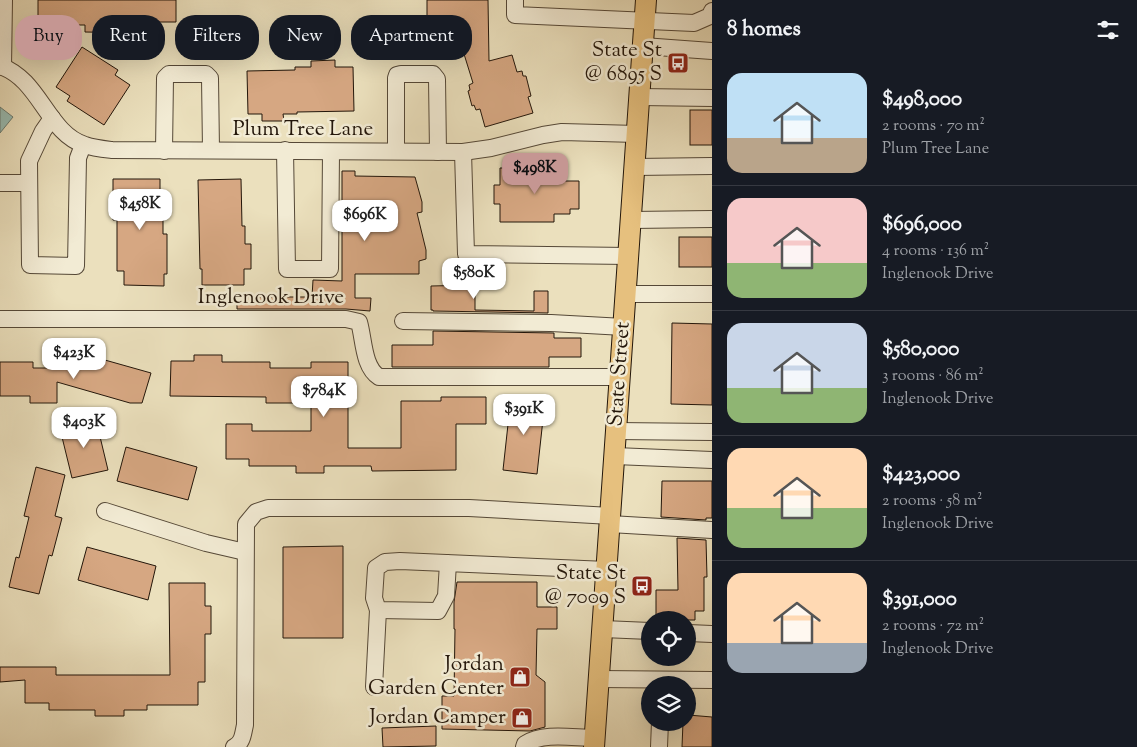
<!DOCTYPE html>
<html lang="en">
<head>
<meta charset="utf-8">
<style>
  body { margin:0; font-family:"Sorts Mill Goudy",serif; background:#20242c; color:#f1f3f6; height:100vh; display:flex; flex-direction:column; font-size:19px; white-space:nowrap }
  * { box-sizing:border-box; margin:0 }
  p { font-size:16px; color:#9ea1a6 }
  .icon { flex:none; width:28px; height:28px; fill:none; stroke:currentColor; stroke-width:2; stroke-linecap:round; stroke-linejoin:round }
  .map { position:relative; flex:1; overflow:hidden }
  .sheet { display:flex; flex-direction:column; background:#171b24; width:425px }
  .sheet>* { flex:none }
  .top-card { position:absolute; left:15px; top:15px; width:475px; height:45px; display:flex; gap:10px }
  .buttons { position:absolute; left:641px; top:611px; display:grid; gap:10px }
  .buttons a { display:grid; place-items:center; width:55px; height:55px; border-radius:50%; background:#171b24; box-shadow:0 5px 20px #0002; font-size:25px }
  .price { position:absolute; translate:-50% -42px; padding:0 11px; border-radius:10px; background:#fff; color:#222; font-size:16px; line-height:32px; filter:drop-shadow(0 1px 2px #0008) }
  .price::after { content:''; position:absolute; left:50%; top:30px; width:15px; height:11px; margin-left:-8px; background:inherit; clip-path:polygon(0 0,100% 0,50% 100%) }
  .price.current { background:#c59692; color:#111 }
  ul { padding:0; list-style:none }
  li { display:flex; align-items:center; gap:15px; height:125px; padding:0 15px }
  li+li { border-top:1px solid #363941 }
  li span { display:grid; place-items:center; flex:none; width:140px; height:100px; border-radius:15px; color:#555 }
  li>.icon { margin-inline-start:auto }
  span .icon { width:60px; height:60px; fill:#fffc; stroke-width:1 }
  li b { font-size:21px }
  h2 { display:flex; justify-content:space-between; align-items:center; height:60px; padding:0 15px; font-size:21px }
  .pill { padding:0 18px; border-radius:20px; background:#171b24; box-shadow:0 5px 20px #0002; font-size:18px; line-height:45px }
  .pill.current { background:#c59692; color:#111 }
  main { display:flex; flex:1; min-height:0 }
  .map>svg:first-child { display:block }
  .water { fill:#98bdb4; stroke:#697a70 }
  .building { fill:#d6a782; stroke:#23160a }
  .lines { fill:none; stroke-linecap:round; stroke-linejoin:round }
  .minor-casing { stroke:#554837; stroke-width:18 }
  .major-casing { stroke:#23160a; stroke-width:22 }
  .minor { stroke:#f2ebd4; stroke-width:16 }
  .major { stroke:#e6c07e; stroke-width:20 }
  .labels { text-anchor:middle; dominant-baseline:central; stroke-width:5; stroke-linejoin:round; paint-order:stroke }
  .poi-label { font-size:21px; fill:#23160a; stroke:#f2ebd4; text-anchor:end }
  .street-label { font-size:21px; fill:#23160a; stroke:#f2ebd4 }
</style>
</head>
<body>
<main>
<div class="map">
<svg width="712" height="747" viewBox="0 0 712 747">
  <rect width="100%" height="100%" fill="#ebe0bd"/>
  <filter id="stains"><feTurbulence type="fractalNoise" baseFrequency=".004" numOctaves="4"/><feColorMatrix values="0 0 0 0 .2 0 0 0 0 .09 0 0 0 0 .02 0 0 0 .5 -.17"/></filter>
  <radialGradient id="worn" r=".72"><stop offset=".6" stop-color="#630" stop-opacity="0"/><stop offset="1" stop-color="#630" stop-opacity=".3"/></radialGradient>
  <path class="water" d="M0,107L13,117L0,133Z"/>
  <g class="building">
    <path d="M38,0H176V22H143V33L85,32V25H38Z"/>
    <path d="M427,0H488L489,61L512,55L517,72L522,71L523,76H526L531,96L528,97L533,113L485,127L480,109L476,110L474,105L472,106L468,91L470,90L469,85L473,83L464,54H427Z"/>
    <path d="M82,47L118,70L115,75L130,85L104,125L67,101L70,96L56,87Z"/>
    <path d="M335,60V67H353L354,111L297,112V114H283L284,121H262V114H248L247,71L295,70V67H311V61Z"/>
    <rect x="690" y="110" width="22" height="35"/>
    <path d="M500,168H560V181H579V209H570V214H554V222H500V204H494V185H500Z"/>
    <path d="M342,171H355V176L415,177L422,202V212L417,213L426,250V259L419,261V274H355V298H371L370,311L346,309H237V297H312L313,280L342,281Z"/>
    <path d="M113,179H160V195H163V234H167V274H164V286L124,285V271H117V220H113Z"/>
    <path d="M241,179L242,226H245V244H251V269H244V285H202V269H200L198,180Z"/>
    <rect x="679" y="237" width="33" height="30"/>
    <path d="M475,285V310L534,311V291H548V313L433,311V310H431V286Z"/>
    <path d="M672,323L712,324V405L671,404Z"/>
    <path d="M433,331L554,333V338H581V357H549V367H392V345H433Z"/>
    <path d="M80,353L151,373L142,403H130L57,382V403H30V396H0V362H33V368H75Z"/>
    <path d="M194,355H222V362H270V368H311V362H348V448H401V401H441V397H486V424H456V470L372,471L371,466H324V473H296V466H249V459H226V424H252V431H311V403H266V397L170,396L171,361H194Z"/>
    <path d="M511,397L545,401L537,474L503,470Z"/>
    <path d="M96,420L108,470L72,478L62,437L65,436L63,428Z"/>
    <path d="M126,447L197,467L188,500L117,481Z"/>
    <path d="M36,467L65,475L55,516L62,518L52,556L49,555L39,594L9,587L16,557L19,558L29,517L24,516Z"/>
    <path d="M662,481H712V518H706V520L661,517Z"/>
    <path d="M677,538L706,540L707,577H704V611H695V620H656V590H678Z"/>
    <path d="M343,546V638H283V547Z"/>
    <path d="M87,547L156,566L148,600L78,580Z"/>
    <path d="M457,582H537V607H557V629H537L536,675L545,682V727L530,731L442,729V696H454L455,629H454V602Z"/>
    <path d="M169,583H205V606H211V634H205V682H198V705H147V710H124V716H95V710H49V703H25V680L0,682V667H56V675H170Z"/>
    <path d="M688,715L712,717V747H682L683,722H688Z"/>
    <path d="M436,726V746L383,747L382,728Z"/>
  </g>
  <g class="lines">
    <g class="minor-casing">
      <g id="minor">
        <path d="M515,0V15L694,23L710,16L712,11"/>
        <path d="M643,46L712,51"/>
        <path d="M0,66C40,79 47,133 85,145C93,148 103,149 112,150L463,152L491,148L543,135L562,132L637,134"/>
        <path d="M3,67L4,0"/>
        <path d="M640,97L712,98"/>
        <path d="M52,118L43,131L29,161L30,265L76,266L78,158L83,145"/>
        <path d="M285,150L287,269H330L331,152"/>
        <path d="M164,151L165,78L169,74H206L210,78L211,150"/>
        <path d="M396,151V78L397,75L401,74H433L437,79L438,152"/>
        <path d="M463,152L466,254L629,256"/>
        <path d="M635,167L712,166"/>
        <path d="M0,183H28"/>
        <path d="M631,220L712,219"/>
        <path d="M626,294H712"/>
        <path d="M0,319H346L359,322C364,339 363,367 379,377H620"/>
        <path d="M403,321L551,323L624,327"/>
        <path d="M616,431L712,432"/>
        <path d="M615,456L712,460"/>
        <path d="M105,511L206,543L245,552"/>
        <path d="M610,524L712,530"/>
        <path d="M448,563L446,596L438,611L378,610L374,598L376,568L385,562L400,561L607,570"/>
        <path d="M603,629L650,631"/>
        <path d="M688,633L712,634"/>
        <path d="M599,679L712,680"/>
        <path d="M374,687L378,610"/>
        <path d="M234,747C243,743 243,733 245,725L246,524L256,512L268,508H469L611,516"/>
        <path d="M524,747L525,744C544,732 573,738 594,738"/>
        <path d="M659,747L660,722"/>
      </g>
    </g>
    <g class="major-casing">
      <path id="major" d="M594,747L646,0"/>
    </g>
    <use href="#minor" class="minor"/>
    <use href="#major" class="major"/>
  </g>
  <defs>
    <g id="bus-square" transform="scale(1.125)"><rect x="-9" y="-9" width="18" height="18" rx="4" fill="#8f2418" stroke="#f2ebd4"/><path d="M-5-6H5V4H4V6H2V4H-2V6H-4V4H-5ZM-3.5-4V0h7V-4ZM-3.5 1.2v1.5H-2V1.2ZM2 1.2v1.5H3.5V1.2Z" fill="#fff"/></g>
    <g id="shop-square" transform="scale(1.125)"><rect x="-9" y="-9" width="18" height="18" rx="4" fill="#8f2418" stroke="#f2ebd4"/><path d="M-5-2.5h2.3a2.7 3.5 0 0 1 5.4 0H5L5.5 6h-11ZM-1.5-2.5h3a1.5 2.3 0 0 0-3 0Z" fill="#fff"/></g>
  </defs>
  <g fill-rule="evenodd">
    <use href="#bus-square" x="678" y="63"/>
    <use href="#bus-square" x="642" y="586"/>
    <use href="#shop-square" x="520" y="677"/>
    <use href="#shop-square" x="522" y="718"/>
  </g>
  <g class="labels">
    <g class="poi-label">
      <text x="662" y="51">State St<tspan x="662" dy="24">@ 6895 S</tspan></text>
      <text x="626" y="574">State St<tspan x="626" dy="24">@ 7009 S</tspan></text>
      <text x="504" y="665">Jordan<tspan x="504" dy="24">Garden Center</tspan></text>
      <text x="506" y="718">Jordan Camper</text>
    </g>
    <g class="street-label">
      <text x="303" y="130">Plum Tree Lane</text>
      <text x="271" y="298">Inglenook Drive</text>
      <text transform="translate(620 374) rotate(-86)">State Street</text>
    </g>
  </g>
  <rect width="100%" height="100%" filter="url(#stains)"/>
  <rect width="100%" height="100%" fill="url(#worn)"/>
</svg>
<div class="buttons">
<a><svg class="icon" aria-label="locate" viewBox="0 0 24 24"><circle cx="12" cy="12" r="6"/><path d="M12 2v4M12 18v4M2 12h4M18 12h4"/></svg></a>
<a><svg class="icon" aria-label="layers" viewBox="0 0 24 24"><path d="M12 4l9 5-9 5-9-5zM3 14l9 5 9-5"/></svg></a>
</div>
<b class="price current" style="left:535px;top:195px">$498K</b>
<b class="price" style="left:140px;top:231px">$458K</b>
<b class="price" style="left:365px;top:242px">$696K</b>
<b class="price" style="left:474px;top:300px">$580K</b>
<b class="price" style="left:74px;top:380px">$423K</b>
<b class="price" style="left:324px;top:418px">$784K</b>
<b class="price" style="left:524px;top:436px">$391K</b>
<b class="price" style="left:84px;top:449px">$403K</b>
<div class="top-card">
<a class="pill current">Buy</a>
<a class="pill">Rent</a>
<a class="pill">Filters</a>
<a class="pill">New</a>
<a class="pill">Apartment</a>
</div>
</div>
<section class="sheet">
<h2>8 homes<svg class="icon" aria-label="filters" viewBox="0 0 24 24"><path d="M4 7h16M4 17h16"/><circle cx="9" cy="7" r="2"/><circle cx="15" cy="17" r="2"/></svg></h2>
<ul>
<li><span style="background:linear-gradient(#bfe0f5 65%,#b9a48a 0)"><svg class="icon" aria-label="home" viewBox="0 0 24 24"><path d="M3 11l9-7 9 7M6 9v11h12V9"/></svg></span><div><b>$498,000</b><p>2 rooms · 70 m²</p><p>Plum Tree Lane</p></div></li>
<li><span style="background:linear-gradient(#f6c9c9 65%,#8fb573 0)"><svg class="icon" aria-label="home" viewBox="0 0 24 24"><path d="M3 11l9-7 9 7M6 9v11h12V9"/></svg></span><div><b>$696,000</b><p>4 rooms · 136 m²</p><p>Inglenook Drive</p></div></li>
<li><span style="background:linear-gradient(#c9d6e8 65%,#8fb573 0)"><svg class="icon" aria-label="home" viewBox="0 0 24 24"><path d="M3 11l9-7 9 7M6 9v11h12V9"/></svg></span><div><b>$580,000</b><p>3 rooms · 86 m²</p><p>Inglenook Drive</p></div></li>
<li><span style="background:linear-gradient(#ffd9b3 60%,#8fb573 0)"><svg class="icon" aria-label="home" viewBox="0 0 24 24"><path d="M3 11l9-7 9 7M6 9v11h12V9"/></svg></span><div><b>$423,000</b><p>2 rooms · 58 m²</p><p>Inglenook Drive</p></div></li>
<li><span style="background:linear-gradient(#ffd9b3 70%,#9aa5b1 0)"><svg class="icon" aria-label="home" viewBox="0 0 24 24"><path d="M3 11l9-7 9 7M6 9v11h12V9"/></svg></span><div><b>$391,000</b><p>2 rooms · 72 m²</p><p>Inglenook Drive</p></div></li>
</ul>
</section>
</main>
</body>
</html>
